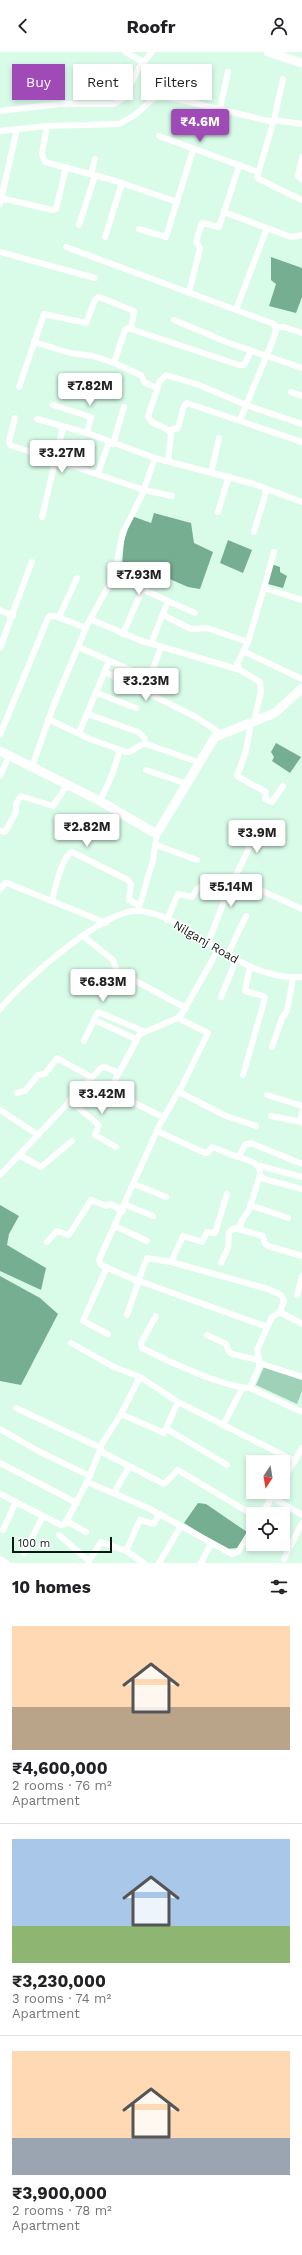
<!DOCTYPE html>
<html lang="en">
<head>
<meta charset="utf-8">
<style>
  body { margin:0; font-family:"Work Sans",sans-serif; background:#f6f6f6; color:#202124; height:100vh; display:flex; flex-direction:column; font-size:15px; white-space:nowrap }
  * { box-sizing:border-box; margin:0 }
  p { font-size:13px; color:#757577 }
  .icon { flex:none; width:22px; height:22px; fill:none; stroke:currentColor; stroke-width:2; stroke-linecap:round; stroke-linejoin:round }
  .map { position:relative; height:1511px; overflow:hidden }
  .details { display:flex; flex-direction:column; background:#fff; flex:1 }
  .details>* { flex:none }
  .top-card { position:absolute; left:12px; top:12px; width:278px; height:36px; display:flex; gap:8px }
  .needle { width:26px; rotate:192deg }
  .fabs { position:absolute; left:246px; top:1403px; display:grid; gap:8px }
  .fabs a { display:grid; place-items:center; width:44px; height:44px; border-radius:0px; background:#fff; box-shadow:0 2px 6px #0003; font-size:20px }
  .scale { position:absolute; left:12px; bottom:10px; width:100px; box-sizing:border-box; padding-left:4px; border:2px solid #0b1711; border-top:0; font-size:11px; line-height:14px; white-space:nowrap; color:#0b1711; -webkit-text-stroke:3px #fff; paint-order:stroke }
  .price { position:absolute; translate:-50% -34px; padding:0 9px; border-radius:4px; background:#fff; color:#222; font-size:13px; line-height:26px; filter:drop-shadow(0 1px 2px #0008) }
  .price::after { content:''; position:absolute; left:50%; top:24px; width:12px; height:9px; margin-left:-6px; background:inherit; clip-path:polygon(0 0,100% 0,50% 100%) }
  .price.on { background:#a04ab7; color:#fff }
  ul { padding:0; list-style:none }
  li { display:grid; align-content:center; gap:8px; height:212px; padding:0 12px }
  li+li { border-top:1px solid #e0e0e0 }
  li span { display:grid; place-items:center; height:124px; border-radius:0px; color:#555 }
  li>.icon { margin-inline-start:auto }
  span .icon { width:72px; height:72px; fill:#fffc; stroke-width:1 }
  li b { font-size:17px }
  h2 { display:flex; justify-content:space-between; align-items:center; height:48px; padding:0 12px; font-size:17px }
  .pill { padding:0 14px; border-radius:0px; background:#fff; box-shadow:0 2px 6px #0003; font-size:14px; line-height:36px }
  .pill.on { background:#a04ab7; color:#fff }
  header { display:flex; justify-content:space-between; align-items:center; height:52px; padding:0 12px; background:#fff; font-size:18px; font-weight:700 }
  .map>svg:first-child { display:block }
  .green { fill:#9fd0b8 }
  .water { fill:#76ae92 }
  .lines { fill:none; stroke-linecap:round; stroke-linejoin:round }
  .street { stroke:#fff; stroke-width:6 }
  .secondary { stroke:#fff; stroke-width:9 }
  .labels { text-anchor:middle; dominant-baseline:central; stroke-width:3; stroke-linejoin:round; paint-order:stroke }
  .street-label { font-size:12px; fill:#0b1711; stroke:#fff }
</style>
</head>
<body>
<header><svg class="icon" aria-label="back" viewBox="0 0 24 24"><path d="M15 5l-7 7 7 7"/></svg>Roofr<svg class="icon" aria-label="person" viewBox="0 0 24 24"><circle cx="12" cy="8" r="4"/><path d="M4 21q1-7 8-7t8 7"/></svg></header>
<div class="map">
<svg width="302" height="1511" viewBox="0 0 302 1511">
  <rect width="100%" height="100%" fill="#d9fce9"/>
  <path class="green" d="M264,1315L302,1327V1339L297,1352L256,1333Z"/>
  <g class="water">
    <path d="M271,205L302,216V245L296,261L269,254L276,232L271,228Z"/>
    <path d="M154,461L191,471L194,491L213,500L200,537L188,535L156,521L150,524L122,513L124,489L132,464L151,471Z"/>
    <path d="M228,488L252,498L243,521L220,511Z"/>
    <path d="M271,512L280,515V520L287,524L283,536L268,532Z"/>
    <path d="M276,691L301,705L290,721L272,709L274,705L271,700Z"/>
    <path d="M0,1153L19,1164L9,1182L7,1193L46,1216L41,1238L0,1219Z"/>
    <path d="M0,1224L40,1246L58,1262L21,1333L0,1329Z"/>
    <path d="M198,1451L206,1452L247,1480L238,1496L226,1497L184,1471Z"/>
  </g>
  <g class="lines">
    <g class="street">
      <path d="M125,0L143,10"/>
      <path d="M96,18L130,35"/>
      <path d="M283,27L274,68L257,125L259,127L302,148"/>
      <path d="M220,56L228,20"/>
      <path d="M0,59L59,52H114L124,46L138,17L152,0"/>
      <path d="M274,68L302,72"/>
      <path d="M47,74L42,102L45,110L116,129L177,150"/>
      <path d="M0,79L47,74L119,72L135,63L154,46L160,43L273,70"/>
      <path d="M159,84L258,120"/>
      <path d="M302,105L298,124L302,128"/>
      <path d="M91,122L95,107"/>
      <path d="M0,146L53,158L56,157L66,115"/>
      <path d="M0,152L17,77"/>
      <path d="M224,160L291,185L302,183"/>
      <path d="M79,173L95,124"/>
      <path d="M139,177L166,185L193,98"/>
      <path d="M105,185L122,131"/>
      <path d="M66,195L274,272L276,278L273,288L240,368"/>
      <path d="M0,200L95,226"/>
      <path d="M189,241L200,196L196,190L202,171L219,175L239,114"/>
      <path d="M236,258L267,176"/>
      <path d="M174,268L229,291L302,316"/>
      <path d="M276,275H284L302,281"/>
      <path d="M34,290L70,301L93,304L114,311L141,323L145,331L158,336"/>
      <path d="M114,311L125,278L128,276L239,313H244L251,299"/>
      <path d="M19,335L44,262L86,271L95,248L99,245L134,259L131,277"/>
      <path d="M291,340L302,344"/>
      <path d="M53,353L91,365L87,381"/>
      <path d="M15,366L9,389L10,393L144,438L172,444"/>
      <path d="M37,367L87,381L155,406L254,432L302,450"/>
      <path d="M170,378L178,376L184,354L187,351L302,390"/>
      <path d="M113,392L124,355"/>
      <path d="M168,409L171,382C166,372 151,375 148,364L160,329L166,323L199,333L246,353L302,372"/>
      <path d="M98,421L109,390"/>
      <path d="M211,421L219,386"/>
      <path d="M218,460L229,424"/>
      <path d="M42,465L63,375"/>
      <path d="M254,480L267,437"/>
      <path d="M274,500L264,536L302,548"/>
      <path d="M114,524L168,549L151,592"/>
      <path d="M168,549L195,561"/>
      <path d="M0,558L13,564"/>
      <path d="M163,563L191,577L207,576L248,590"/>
      <path d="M59,565L77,526"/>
      <path d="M90,567L139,588L240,618"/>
      <path d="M123,582L143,536"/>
      <path d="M78,595L149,626"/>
      <path d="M0,596L32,509"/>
      <path d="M243,599L302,627"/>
      <path d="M105,620L194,664L220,681"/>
      <path d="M145,639L161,595"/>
      <path d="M97,641L136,656"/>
      <path d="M88,662L138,680L144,685L146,692"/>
      <path d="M48,667L90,687L126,700C135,700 137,692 146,692L201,711"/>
      <path d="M254,670L261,639L260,630L240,618L237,612L248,590L264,536"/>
      <path d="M251,671L246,699L237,724L266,740L265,747L272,750L283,734"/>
      <path d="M79,681L109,609"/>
      <path d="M0,683L48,566L50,564H55L86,576"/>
      <path d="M32,715L53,655L87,573L114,524L123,480L142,443L155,406"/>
      <path d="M146,718L187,732"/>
      <path d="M0,724L9,704"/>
      <path d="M100,749L112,723L120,698"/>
      <path d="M0,779L5,780L16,760V752L21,744L53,754L68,732"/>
      <path d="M156,793L197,808"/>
      <path d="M230,833L245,836H256L302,857"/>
      <path d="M0,838L5,831H7L106,871"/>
      <path d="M52,848C55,838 62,803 72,800L128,828L131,832L129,848L139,853"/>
      <path d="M139,856L153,808L157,781"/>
      <path d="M167,868L178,842L192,845L197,837L200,835L225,845"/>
      <path d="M83,884L113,908L117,919L186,956"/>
      <path d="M208,891L228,839L256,782"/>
      <path d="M227,904L246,864"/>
      <path d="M221,945L236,908"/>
      <path d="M0,957C22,930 103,858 137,859C156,859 181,873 196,883C228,903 262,928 302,925"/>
      <path d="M178,966L208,981L179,1040L226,1064L256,1074"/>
      <path d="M94,968L136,987"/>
      <path d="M84,989L98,960L143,979"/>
      <path d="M272,995L282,966L287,959L293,926"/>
      <path d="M118,1022L110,1039L163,1065"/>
      <path d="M243,1023L265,946L263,944L245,939L250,914"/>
      <path d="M17,1041L25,1039L38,1023L45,1022L57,1006L91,1025"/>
      <path d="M267,1043L302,1054"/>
      <path d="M69,1048L99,1073L95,1083L116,1095"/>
      <path d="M0,1058L38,1083"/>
      <path d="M302,1060L300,1068L302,1071"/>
      <path d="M271,1064L301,1070"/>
      <path d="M157,1079L205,1101H207L212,1095L238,1105L246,1092L251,1091L302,1112"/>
      <path d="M72,1089L41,1115L19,1103L101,1016L105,1015L119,1021L140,982L178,966L183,960L218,898"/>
      <path d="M239,1105C249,1109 261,1110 260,1123L264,1127L302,1137"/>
      <path d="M260,1114L302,1125"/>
      <path d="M0,1123L19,1103"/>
      <path d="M134,1132L166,1145"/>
      <path d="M126,1153L153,1164"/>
      <path d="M250,1153L288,1166"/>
      <path d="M115,1174L147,1189"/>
      <path d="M239,1177L242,1168L249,1158L260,1123"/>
      <path d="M47,1190L57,1179L69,1183L91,1148L106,1154L110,1152L123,1159"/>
      <path d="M171,1210L268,1237L281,1243L284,1249L280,1260"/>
      <path d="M221,1211L228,1196L229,1180L234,1176L263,1184L265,1192L268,1194L302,1204"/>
      <path d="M107,1215L83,1269L108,1282"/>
      <path d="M138,1229L147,1206L171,1210L183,1184L202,1190L207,1180L215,1181L227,1142"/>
      <path d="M140,1230L101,1213L99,1208L160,1072L179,1039"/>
      <path d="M297,1243L302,1224"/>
      <path d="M127,1263L138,1231L142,1230L267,1275"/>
      <path d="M156,1264L141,1291L142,1296C167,1309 223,1335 250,1336L260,1313L257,1298L272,1265L280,1260L302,1272"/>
      <path d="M207,1283L226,1292L229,1300L232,1302L258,1308"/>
      <path d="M71,1291L114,1315L140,1325L121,1362L100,1395"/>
      <path d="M259,1311L302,1325"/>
      <path d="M140,1325L178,1350L295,1409"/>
      <path d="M250,1336L302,1360"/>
      <path d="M16,1356L101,1396L87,1430L65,1472L61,1473L43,1464"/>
      <path d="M121,1362L164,1381L178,1350"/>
      <path d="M223,1373L243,1335"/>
      <path d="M0,1377L38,1399L90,1424"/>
      <path d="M167,1377L227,1413"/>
      <path d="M100,1399L164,1432L178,1418L253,1463"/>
      <path d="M0,1411L77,1451"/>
      <path d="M283,1428L302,1396"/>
      <path d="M87,1430L148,1456L181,1474L159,1511"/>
      <path d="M114,1441L129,1415"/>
      <path d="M0,1442L43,1464L24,1501"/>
      <path d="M272,1445L302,1463"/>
      <path d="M262,1462L275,1440"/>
      <path d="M66,1469L86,1480"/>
      <path d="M181,1474L232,1502L238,1500L253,1476"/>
      <path d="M3,1478L16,1450"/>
      <path d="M59,1483L89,1509L101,1490L126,1499L140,1468L154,1472L159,1462"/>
      <path d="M126,1499L144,1511"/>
      <path d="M0,1507L7,1511"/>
      <path d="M284,1507L302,1471"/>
      <path d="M201,1511L211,1492"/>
    </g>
    <g class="secondary">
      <path d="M268,0L302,11"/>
      <path d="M0,699L100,749L153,780L157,781L215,685L275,661L302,636"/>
    </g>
  </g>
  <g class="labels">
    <g class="street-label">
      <text transform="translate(206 890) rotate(30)">Nilganj Road</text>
    </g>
  </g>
</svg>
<div class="fabs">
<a><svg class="needle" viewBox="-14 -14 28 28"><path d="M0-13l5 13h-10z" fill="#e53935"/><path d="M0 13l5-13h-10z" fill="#757577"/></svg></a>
<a><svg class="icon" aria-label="locate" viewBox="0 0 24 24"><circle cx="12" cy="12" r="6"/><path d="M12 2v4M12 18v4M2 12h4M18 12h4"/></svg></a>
</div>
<div class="scale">100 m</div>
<b class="price on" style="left:200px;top:91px">₹4.6M</b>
<b class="price" style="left:90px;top:355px">₹7.82M</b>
<b class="price" style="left:62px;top:422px">₹3.27M</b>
<b class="price" style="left:139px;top:544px">₹7.93M</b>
<b class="price" style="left:146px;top:650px">₹3.23M</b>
<b class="price" style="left:87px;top:796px">₹2.82M</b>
<b class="price" style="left:257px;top:802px">₹3.9M</b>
<b class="price" style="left:231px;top:856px">₹5.14M</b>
<b class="price" style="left:103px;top:951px">₹6.83M</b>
<b class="price" style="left:102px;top:1063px">₹3.42M</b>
<div class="top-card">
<a class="pill on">Buy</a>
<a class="pill">Rent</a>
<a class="pill">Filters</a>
</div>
</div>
<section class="details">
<h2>10 homes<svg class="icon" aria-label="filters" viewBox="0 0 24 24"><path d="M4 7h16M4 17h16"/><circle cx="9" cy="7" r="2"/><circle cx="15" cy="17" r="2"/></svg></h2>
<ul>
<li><span style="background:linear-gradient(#ffd9b3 65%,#b9a48a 0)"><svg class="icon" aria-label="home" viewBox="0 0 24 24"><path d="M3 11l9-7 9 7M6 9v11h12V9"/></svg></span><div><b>₹4,600,000</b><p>2 rooms · 76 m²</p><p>Apartment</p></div></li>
<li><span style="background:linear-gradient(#a9c7e8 70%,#8fb573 0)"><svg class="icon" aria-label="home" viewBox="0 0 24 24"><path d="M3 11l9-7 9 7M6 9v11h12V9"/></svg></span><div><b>₹3,230,000</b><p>3 rooms · 74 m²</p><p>Apartment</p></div></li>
<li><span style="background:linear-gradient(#ffd9b3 70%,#9aa5b1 0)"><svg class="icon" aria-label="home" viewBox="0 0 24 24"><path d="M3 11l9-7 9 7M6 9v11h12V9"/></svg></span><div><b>₹3,900,000</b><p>2 rooms · 78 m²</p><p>Apartment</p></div></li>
</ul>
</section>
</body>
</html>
